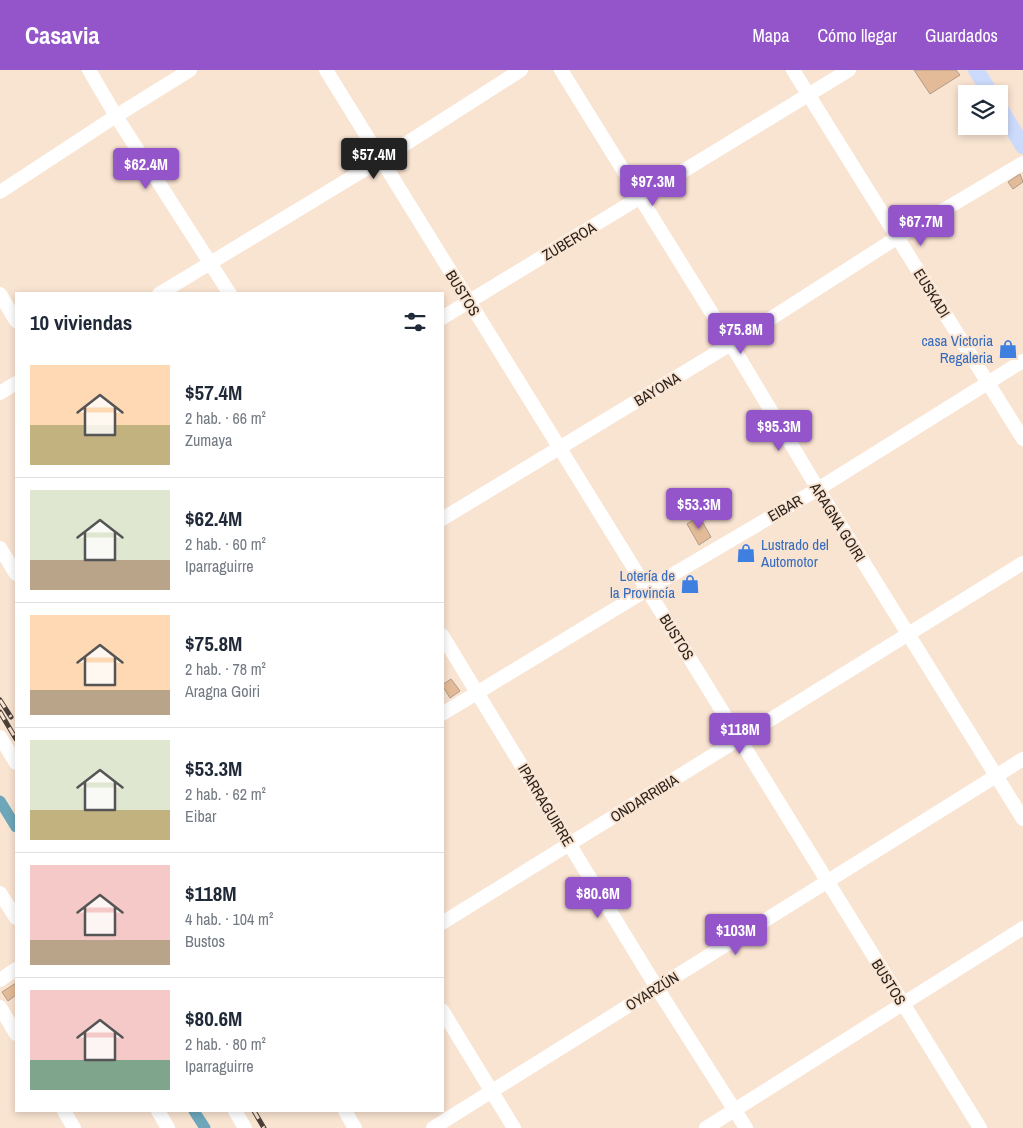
<!DOCTYPE html>
<html lang="es">
<head>
<meta charset="utf-8">
<style>
  body { margin:0; font-family:"Archivo Narrow",sans-serif; background:#f2f2f3; color:#1f2937; height:100vh; display:flex; flex-direction:column; font-size:19px; white-space:nowrap }
  * { box-sizing:border-box; margin:0 }
  p { font-size:16px; color:#747a83 }
  .icon { flex:none; width:28px; height:28px; fill:none; stroke:currentColor; stroke-width:2; stroke-linecap:round; stroke-linejoin:round }
  .map { position:relative; flex:1; overflow:hidden }
  .side { position:absolute; left:15px; top:222px; width:429px; height:820px; display:flex; flex-direction:column; background:#fff; border-radius:0px; box-shadow:0 2px 8px #0003 }
  .side>* { flex:none }
  .tools { position:absolute; left:958px; top:15px; display:grid; gap:10px }
  .tools a { display:grid; place-items:center; width:50px; height:50px; border-radius:0px; background:#fff; box-shadow:0 2px 8px #0003; font-size:25px }
  .price { position:absolute; translate:-50% -42px; padding:0 11px; border-radius:5px; background:#9454ca; color:#fff; font-size:16px; line-height:32px; filter:drop-shadow(0 1px 2px #0008) }
  .price::after { content:''; position:absolute; left:50%; top:30px; width:15px; height:11px; margin-left:-8px; background:inherit; clip-path:polygon(0 0,100% 0,50% 100%) }
  .price.on { background:#222; color:#fff }
  ul { padding:0; list-style:none }
  li { display:flex; align-items:center; gap:15px; height:125px; padding:0 15px }
  li+li { border-top:1px solid #e0e1e3 }
  li span { display:grid; place-items:center; flex:none; width:140px; height:100px; border-radius:0px; color:#555 }
  li>.icon { margin-inline-start:auto }
  span .icon { width:60px; height:60px; fill:#fffc; stroke-width:1 }
  li b { font-size:21px }
  h2 { display:flex; justify-content:space-between; align-items:center; height:60px; padding:0 15px; font-size:21px }
  header { display:flex; align-items:center; gap:30px; box-sizing:border-box; height:70px; padding:0 25px; background:#9454ca; color:#fff }
  header strong { font-size:24px }
  nav { display:flex; gap:28px; margin-inline-start:auto; font-size:18px }
  .map>svg:first-child { display:block }
  .lines { fill:none; stroke-linecap:round; stroke-linejoin:round }
  .canal { stroke:#6ea7ba; stroke-width:11 }
  .building { fill:#e3bb98; stroke:#b09b8a }
  .minor { stroke:#fff; stroke-width:14 }
  .major { stroke:#ccdafc; stroke-width:16 }
  .rail-casing { stroke:#4b4038; stroke-width:5 }
  .rail { stroke:#f9e3d1; stroke-width:3; stroke-dasharray:9; stroke-linecap:butt }
  .labels { text-anchor:middle; dominant-baseline:central; stroke-width:4; stroke-linejoin:round; paint-order:stroke }
  .street-label { font-size:15px; fill:#271f19; stroke:#f9e3d1 }
  .shop-label { font-size:15px; fill:#366cbe; stroke:#f9e3d1; text-anchor:end }
</style>
</head>
<body>
<header>
<strong>Casavia</strong>
<nav><a>Mapa</a><a>Cómo llegar</a><a>Guardados</a></nav>
</header>
<div class="map">
<svg width="1023" height="1058" viewBox="0 0 1023 1058">
  <rect width="100%" height="100%" fill="#f9e3d1"/>
  <g class="lines">
    <g class="canal">
      <path d="M0,731L16,757"/>
      <path d="M194,1041L205,1058"/>
    </g>
  </g>
  <g class="building">
    <path d="M914,0H956L960,5L930,24Z"/>
    <path d="M1020,104L1023,112L1013,119L1008,112Z"/>
    <path d="M1008,273L1014,283L1008,286L1002,276Z"/>
    <path d="M699,446L711,467L699,475L687,454Z"/>
    <path d="M749,474L754,484L743,491L738,481Z"/>
    <path d="M451,609L460,621L450,628L442,615Z"/>
    <path d="M16,913V925L8,931L2,922Z"/>
  </g>
  <g class="lines">
    <g class="minor">
      <path d="M89,0L116,46L230,224"/>
      <path d="M326,0L980,1058"/>
      <path d="M561,0L731,274L818,419L1023,749"/>
      <path d="M793,0L1023,369"/>
      <path d="M0,122L116,46L190,0"/>
      <path d="M0,224L16,251"/>
      <path d="M159,224L382,89L521,0"/>
      <path d="M442,248L849,0"/>
      <path d="M0,323L16,313"/>
      <path d="M442,449L731,274L898,167L1023,93"/>
      <path d="M0,478L16,504"/>
      <path d="M442,565L657,918L746,1058"/>
      <path d="M442,644L648,519L818,419L1023,291"/>
      <path d="M0,667L16,693"/>
      <path d="M0,823L16,848"/>
      <path d="M442,853L1023,493"/>
      <path d="M0,910L16,899"/>
      <path d="M0,937L16,964"/>
      <path d="M442,940L514,1058"/>
      <path d="M64,1041L74,1058"/>
      <path d="M158,1041L168,1058"/>
      <path d="M235,1041L245,1058"/>
      <path d="M345,1041L355,1058"/>
      <path d="M433,1058L1023,689"/>
      <path d="M706,1058L1023,858"/>
    </g>
    <g class="major">
      <path d="M976,0L991,24"/>
      <path d="M999,37L1023,76"/>
    </g>
    <g class="rail-casing">
      <g id="rail">
        <path d="M0,630L11,647"/>
        <path d="M0,642L16,669"/>
        <path d="M254,1041L264,1058"/>
      </g>
    </g>
    <use href="#rail" class="rail"/>
  </g>
  <defs>
    <g id="shop-bare" transform="scale(1.5)"><path d="M-5-2.5h2.3a2.7 3.5 0 0 1 5.4 0H5L5.5 6h-11ZM-1.5-2.5h3a1.5 2.3 0 0 0-3 0Z" fill="#3f7fe0" stroke="#f9e3d1" stroke-width="2.5" paint-order="stroke"/></g>
  </defs>
  <g fill-rule="evenodd">
    <use href="#shop-bare" x="1008" y="279"/>
    <use href="#shop-bare" x="746" y="483"/>
    <use href="#shop-bare" x="690" y="514"/>
  </g>
  <g class="labels">
    <g class="street-label">
      <text transform="translate(569 171) rotate(-31)">ZUBEROA</text>
      <text transform="translate(463 223) rotate(58)">BUSTOS</text>
      <text transform="translate(932 223) rotate(58)">EUSKADI</text>
      <text transform="translate(657 319) rotate(-31)">BAYONA</text>
      <text transform="translate(785 438) rotate(-30)">EIBAR</text>
      <text transform="translate(838 452) rotate(58)">ARAGNA GOIRI</text>
      <text transform="translate(677 567) rotate(58)">BUSTOS</text>
      <text transform="translate(644 728) rotate(-32)">ONDARRIBIA</text>
      <text transform="translate(546 735) rotate(59)">IPARRAGUIRRE</text>
      <text transform="translate(889 912) rotate(58)">BUSTOS</text>
      <text transform="translate(652 921) rotate(-32)">OYARZÚN</text>
    </g>
    <g class="shop-label">
      <text x="993" y="270">casa Victoria<tspan x="993" dy="17">Regaleria</tspan></text>
      <text x="761" y="474" text-anchor="start">Lustrado del<tspan x="761" dy="17">Automotor</tspan></text>
      <text x="675" y="505">Lotería de<tspan x="675" dy="17">la Provincía</tspan></text>
    </g>
  </g>
</svg>
<div class="tools">
<a><svg class="icon" aria-label="layers" viewBox="0 0 24 24"><path d="M12 4l9 5-9 5-9-5zM3 14l9 5 9-5"/></svg></a>
</div>
<b class="price on" style="left:374px;top:110px">$57.4M</b>
<b class="price" style="left:146px;top:120px">$62.4M</b>
<b class="price" style="left:653px;top:137px">$97.3M</b>
<b class="price" style="left:921px;top:177px">$67.7M</b>
<b class="price" style="left:741px;top:285px">$75.8M</b>
<b class="price" style="left:779px;top:382px">$95.3M</b>
<b class="price" style="left:699px;top:460px">$53.3M</b>
<b class="price" style="left:740px;top:685px">$118M</b>
<b class="price" style="left:598px;top:849px">$80.6M</b>
<b class="price" style="left:736px;top:886px">$103M</b>
<section class="side">
<h2>10 viviendas<svg class="icon" aria-label="filters" viewBox="0 0 24 24"><path d="M4 7h16M4 17h16"/><circle cx="9" cy="7" r="2"/><circle cx="15" cy="17" r="2"/></svg></h2>
<ul>
<li><span style="background:linear-gradient(#ffd9b3 60%,#c2b280 0)"><svg class="icon" aria-label="home" viewBox="0 0 24 24"><path d="M3 11l9-7 9 7M6 9v11h12V9"/></svg></span><div><b>$57.4M</b><p>2 hab. · 66 m²</p><p>Zumaya</p></div></li>
<li><span style="background:linear-gradient(#dfe7d0 70%,#b9a48a 0)"><svg class="icon" aria-label="home" viewBox="0 0 24 24"><path d="M3 11l9-7 9 7M6 9v11h12V9"/></svg></span><div><b>$62.4M</b><p>2 hab. · 60 m²</p><p>Iparraguirre</p></div></li>
<li><span style="background:linear-gradient(#ffd9b3 75%,#b9a48a 0)"><svg class="icon" aria-label="home" viewBox="0 0 24 24"><path d="M3 11l9-7 9 7M6 9v11h12V9"/></svg></span><div><b>$75.8M</b><p>2 hab. · 78 m²</p><p>Aragna Goiri</p></div></li>
<li><span style="background:linear-gradient(#dfe7d0 70%,#c2b280 0)"><svg class="icon" aria-label="home" viewBox="0 0 24 24"><path d="M3 11l9-7 9 7M6 9v11h12V9"/></svg></span><div><b>$53.3M</b><p>2 hab. · 62 m²</p><p>Eibar</p></div></li>
<li><span style="background:linear-gradient(#f6c9c9 75%,#b9a48a 0)"><svg class="icon" aria-label="home" viewBox="0 0 24 24"><path d="M3 11l9-7 9 7M6 9v11h12V9"/></svg></span><div><b>$118M</b><p>4 hab. · 104 m²</p><p>Bustos</p></div></li>
<li><span style="background:linear-gradient(#f6c9c9 70%,#7fa58c 0)"><svg class="icon" aria-label="home" viewBox="0 0 24 24"><path d="M3 11l9-7 9 7M6 9v11h12V9"/></svg></span><div><b>$80.6M</b><p>2 hab. · 80 m²</p><p>Iparraguirre</p></div></li>
</ul>
</section>
</div>
</body>
</html>
